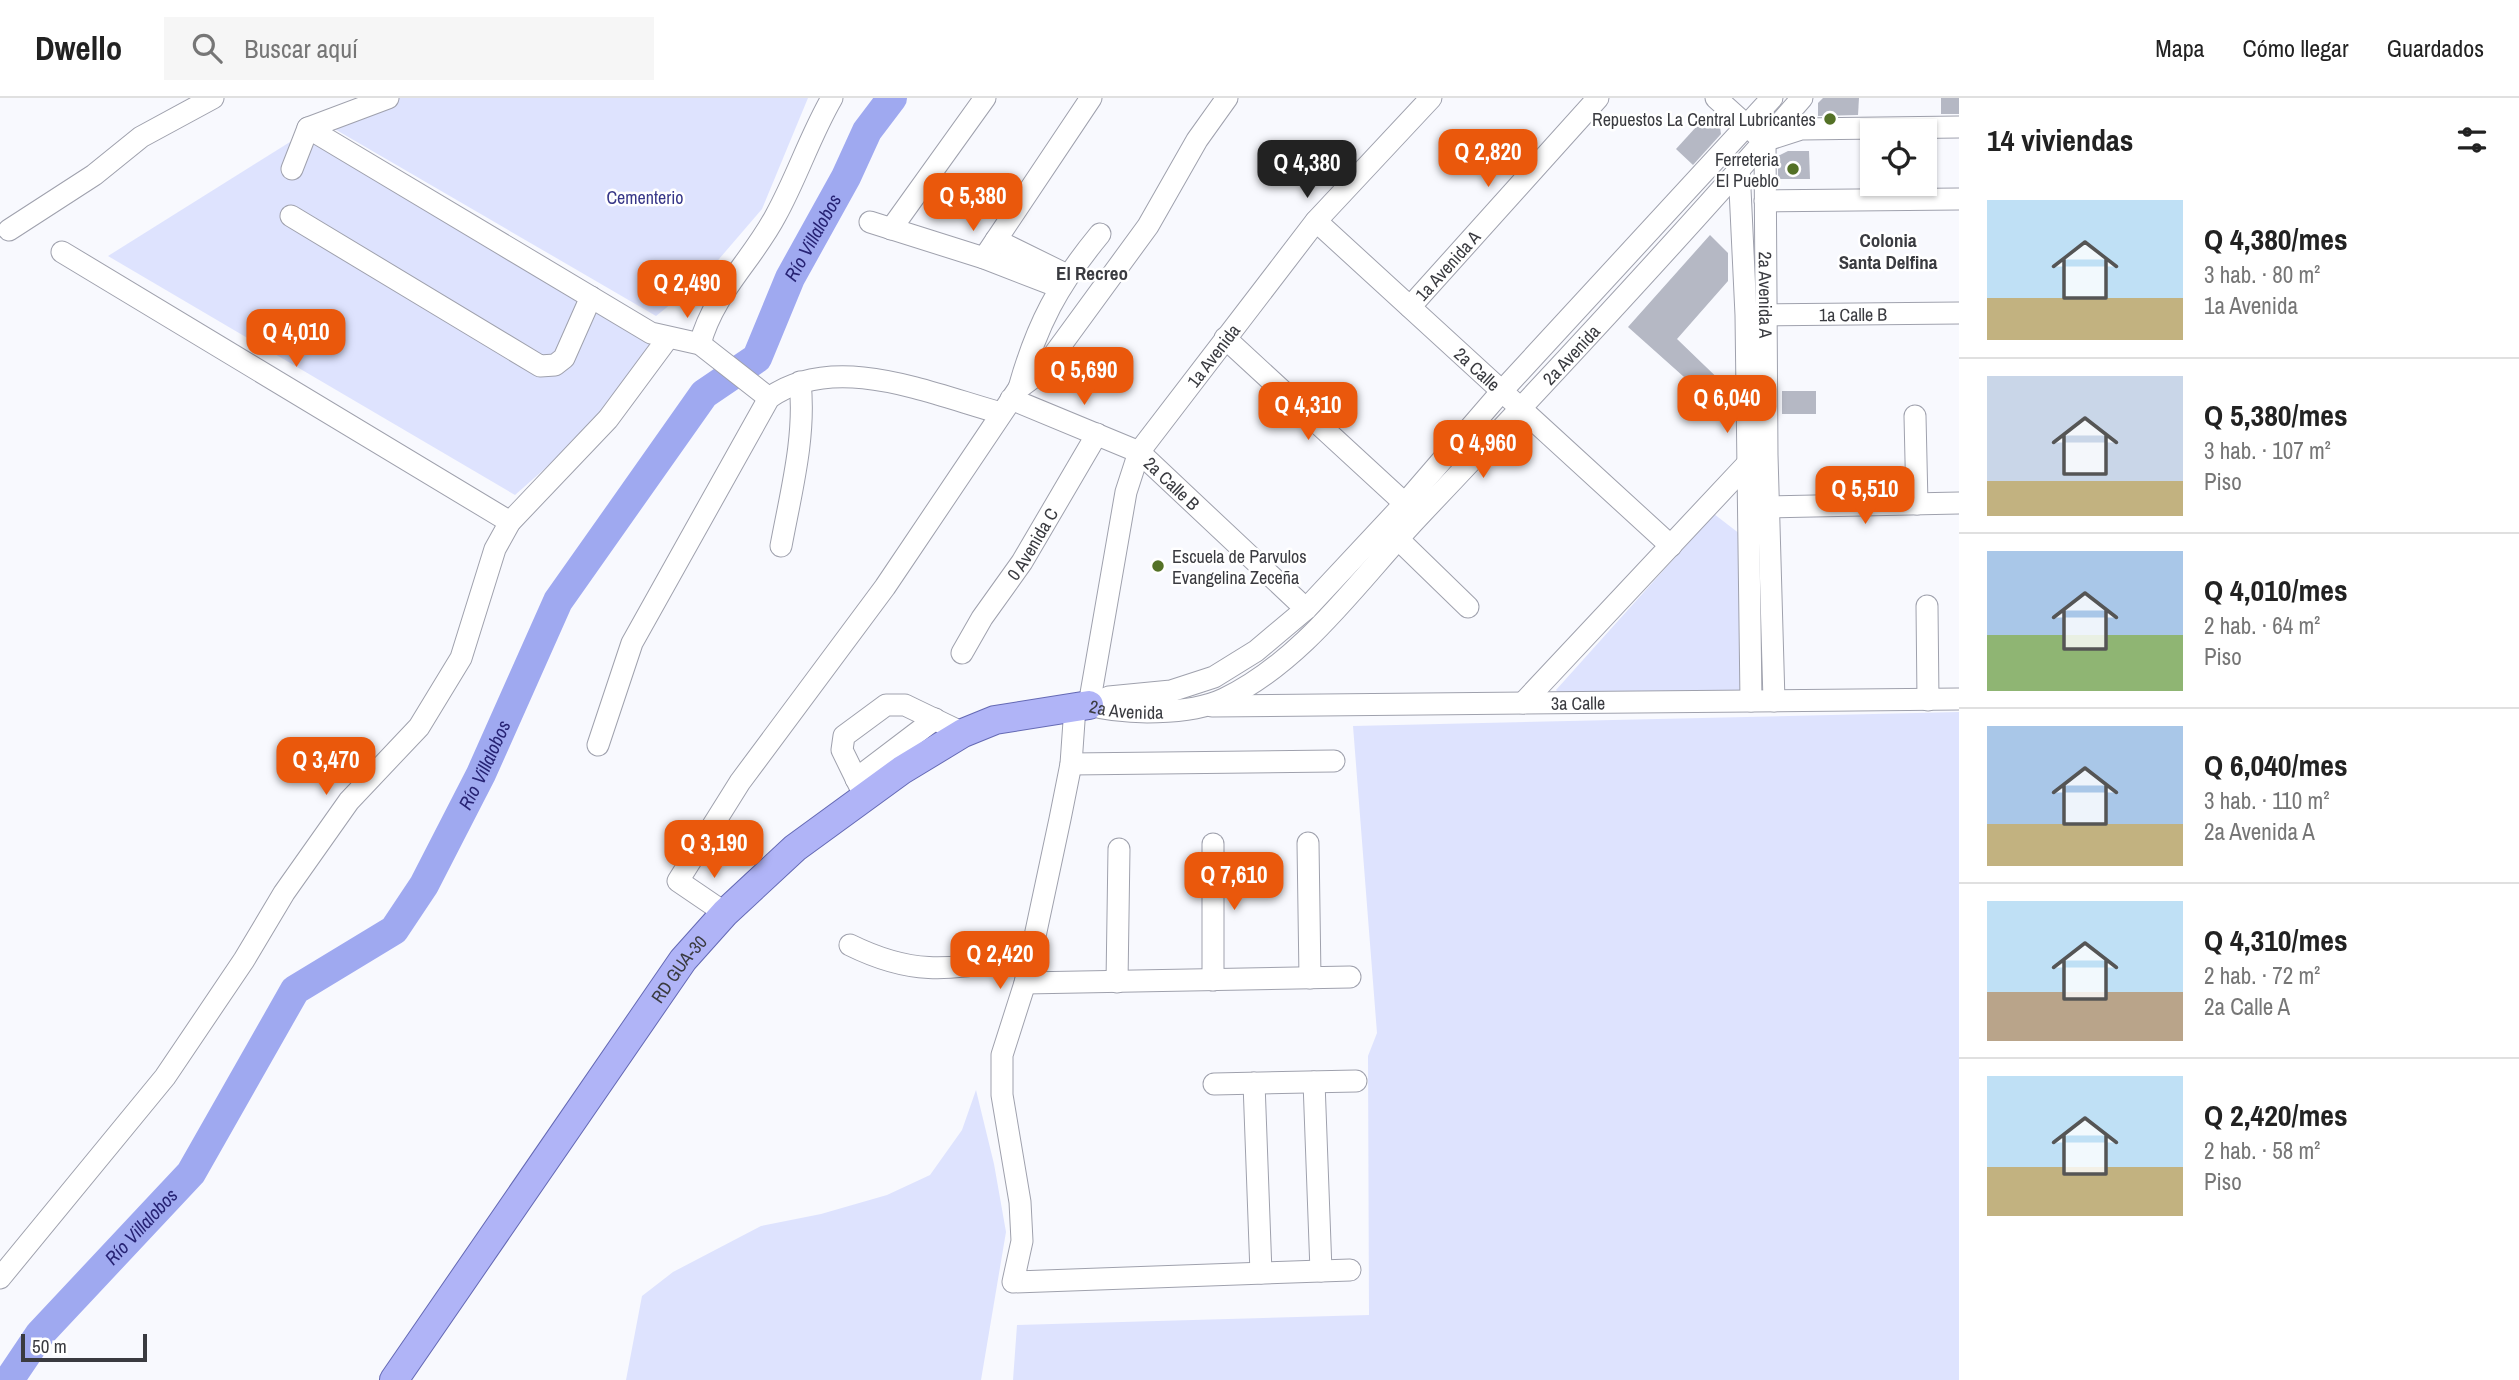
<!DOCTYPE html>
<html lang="es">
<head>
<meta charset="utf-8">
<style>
  body { margin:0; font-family:"Archivo Narrow",sans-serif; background:#f6f6f6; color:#222; height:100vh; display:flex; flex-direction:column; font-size:26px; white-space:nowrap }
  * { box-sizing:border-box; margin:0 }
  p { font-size:23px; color:#767676 }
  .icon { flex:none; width:38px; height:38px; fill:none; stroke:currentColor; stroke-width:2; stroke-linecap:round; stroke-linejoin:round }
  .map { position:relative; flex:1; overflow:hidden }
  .details { display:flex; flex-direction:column; background:#fff; width:560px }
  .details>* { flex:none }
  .controls { position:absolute; left:1860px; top:21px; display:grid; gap:14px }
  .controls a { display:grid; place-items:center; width:77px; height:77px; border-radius:0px; background:#fff; box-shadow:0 2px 5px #0004; font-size:35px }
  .scale { position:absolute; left:21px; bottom:18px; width:126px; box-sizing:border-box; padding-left:7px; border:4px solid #3a3b40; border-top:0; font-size:19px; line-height:24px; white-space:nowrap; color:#3a3b40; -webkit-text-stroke:5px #fff; paint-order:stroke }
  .price { position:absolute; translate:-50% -60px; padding:0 16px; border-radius:14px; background:#ea580c; color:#fff; font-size:23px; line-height:46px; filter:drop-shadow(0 2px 4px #0008) }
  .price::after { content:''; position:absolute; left:50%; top:42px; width:21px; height:16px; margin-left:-10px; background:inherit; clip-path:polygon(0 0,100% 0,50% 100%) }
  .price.selected { background:#222; color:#fff }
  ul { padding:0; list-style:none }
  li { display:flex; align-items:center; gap:21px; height:175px; padding:0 28px }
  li+li { border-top:2px solid #e0e0e0 }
  li span { display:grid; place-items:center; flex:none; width:196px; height:140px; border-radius:0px; color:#555 }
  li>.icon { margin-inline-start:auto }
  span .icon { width:84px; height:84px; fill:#fffc; stroke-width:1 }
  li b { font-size:30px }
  h2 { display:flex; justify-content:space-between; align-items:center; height:84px; padding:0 28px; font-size:30px }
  header { display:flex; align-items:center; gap:42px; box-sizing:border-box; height:98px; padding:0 35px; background:#fff; border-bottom:2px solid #e0e0e0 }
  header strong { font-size:33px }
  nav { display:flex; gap:38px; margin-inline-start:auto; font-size:24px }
  .search { width:490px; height:63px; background:#f6f6f6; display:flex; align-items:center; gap:18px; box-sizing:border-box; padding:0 24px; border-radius:0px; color:#767676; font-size:26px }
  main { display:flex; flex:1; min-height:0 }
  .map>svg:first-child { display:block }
  .green { fill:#dee3fe }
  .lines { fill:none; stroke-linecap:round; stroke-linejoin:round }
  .river { stroke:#9fa9f0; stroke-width:30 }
  .building { fill:#b5b8c4 }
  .minor-casing { stroke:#9fa1ad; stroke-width:23 }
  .major-casing { stroke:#6469b4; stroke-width:30 }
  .minor { stroke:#fff; stroke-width:21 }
  .major { stroke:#b0b4f7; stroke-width:28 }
  .poi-dot { fill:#547126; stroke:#fff; stroke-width:2.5 }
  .labels { text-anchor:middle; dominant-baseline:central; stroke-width:5; stroke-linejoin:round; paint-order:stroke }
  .poi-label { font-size:18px; fill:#3a3b40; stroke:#fff; text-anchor:end }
  .park-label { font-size:18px; fill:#363688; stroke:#fff }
  .street-label { font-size:18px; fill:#3a3b40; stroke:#fff }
  .water-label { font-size:19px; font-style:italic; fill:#272374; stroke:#fff }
  .neighbourhood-label { font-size:19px; font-weight:bold; fill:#3a3b40; stroke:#fff }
</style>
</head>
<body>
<header>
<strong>Dwello</strong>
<div class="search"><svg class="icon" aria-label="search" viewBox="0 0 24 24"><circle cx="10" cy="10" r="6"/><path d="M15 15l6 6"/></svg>Buscar aquí</div>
<nav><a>Mapa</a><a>Cómo llegar</a><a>Guardados</a></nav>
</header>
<main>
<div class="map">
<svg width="1959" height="1282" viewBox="0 0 1959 1282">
  <rect width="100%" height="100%" fill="#f8f9fe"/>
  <g class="green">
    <path d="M394,0H808L762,111L701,182L656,218L326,26Z"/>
    <path d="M306,34L654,241L608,306L567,351L515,397L108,158Z"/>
    <path d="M1714,416L1749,443L1748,596L1566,603L1556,592Z"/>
    <path d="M1959,614V1282H1013L1017,1227L1369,1217L1368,958L1377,935L1353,628Z"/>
    <path d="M976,992L994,1066L1006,1134L981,1282H626L642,1198L673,1174L761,1128L821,1116L887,1097L930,1077L962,1032Z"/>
  </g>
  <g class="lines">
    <path class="river" id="s1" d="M9,1282L40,1236L191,1075L295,892L394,832L424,787L481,676L558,503L704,296L757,260L790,180L846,79L867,33L892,0"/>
  </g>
  <g class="building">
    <path d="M1823,0H1859L1858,17L1818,18V5Z"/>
    <rect x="1941" y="0" width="18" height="16"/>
    <path d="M1707,17L1720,29L1721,36L1693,67L1676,51Z"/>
    <path d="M1788,53H1809L1810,81H1778V58Z"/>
    <path d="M1863,86H1910V88L1863,89Z"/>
    <path d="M1710,137L1728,155V183L1677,241L1732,294L1730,320L1628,229Z"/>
    <rect x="1782" y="293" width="34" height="23"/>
  </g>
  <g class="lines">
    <g class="minor-casing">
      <g id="minor">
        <path d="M1716,0L1756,36"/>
        <path d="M308,30L651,235L700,246L769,300"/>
        <path d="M1767,42L1801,31L1959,29"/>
        <path id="s2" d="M1765,43L1767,357L1774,603"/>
        <path d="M1739,70L1746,217L1751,603"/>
        <path d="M292,71L308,30L388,0"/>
        <path d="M1765,103L1959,101"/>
        <path d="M291,118L540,268L555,267L564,260L591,199"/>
        <path id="s3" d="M1316,123L1671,448"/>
        <path d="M870,124L984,160L1059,189"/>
        <path d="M891,131L985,0"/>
        <path d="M9,132L94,77L141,39L213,0"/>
        <path d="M996,142L1067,177"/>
        <path d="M62,154L510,424"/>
        <path d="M984,160L1091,0"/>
        <path id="s4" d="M1410,209L1598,0"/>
        <path id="s5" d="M1751,217L1959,215"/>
        <path d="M1225,240L1414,414"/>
        <path d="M700,246C714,194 752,163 776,117C797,79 810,38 832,0"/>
        <path d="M1019,290C1037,226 1058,187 1100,136"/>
        <path id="s6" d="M1011,301L1139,354L1306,511"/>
        <path d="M1915,318L1917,406"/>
        <path d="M1770,409L1959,405"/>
        <path d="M1398,441L1468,509"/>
        <path d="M781,448C791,394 806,338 800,284"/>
        <path d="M1927,508L1928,602"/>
        <path id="s7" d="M962,555L982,520L1022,464L1097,336"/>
        <path d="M1097,604L1109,599L1171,593L1214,579L1256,553L1306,511L1406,404L1501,294L1772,0"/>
        <path d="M1523,605L1749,364"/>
        <path id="s8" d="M1089,607C1125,617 1190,617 1224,601C1305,562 1360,480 1420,417C1550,280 1679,142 1802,0"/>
        <path id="s9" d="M1089,607L1126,394L1139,354L1316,123L1431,0"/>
        <path id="s10" d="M1212,608L1959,601"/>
        <path d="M1075,609L1071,666L1060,721L1025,885L1002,957V997L1020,1104L1022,1143L1013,1184L1350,1172"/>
        <path d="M598,647L632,545L769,300C835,253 931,296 1001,315"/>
        <path d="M1071,666L1334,663"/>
        <path d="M856,681L935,621"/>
        <path d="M865,699L842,652L844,638L886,607H905L963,635"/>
        <path d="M1308,745L1310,880"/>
        <path d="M1213,746V882"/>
        <path d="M725,815L678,783L740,684L885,489L1019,290L1042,273L1148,128L1197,42L1227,0"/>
        <path d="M850,847C921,882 957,869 1030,858"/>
        <path d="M1117,884L1119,751"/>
        <path d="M1025,885L1350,879"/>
        <path d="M1314,984L1321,1173"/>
        <path d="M1254,985L1261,1175"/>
        <path d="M1214,986L1356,983"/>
        <path d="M0,1180L165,979L244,862L284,795L349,703L419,629L461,560L495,451L510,424L608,321L668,240"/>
      </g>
    </g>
    <g class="major-casing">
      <g id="major">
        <path id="s11" d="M394,1282L683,862L725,815L795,750L902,672L963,635L995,622L1089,607"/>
      </g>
    </g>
    <use href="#minor" class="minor"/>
    <use href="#major" class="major"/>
  </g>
  <g class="poi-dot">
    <circle cx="1830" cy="21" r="7"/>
    <circle cx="1793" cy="71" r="7"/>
    <circle cx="1158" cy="468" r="7"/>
  </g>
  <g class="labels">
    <g class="poi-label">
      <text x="1816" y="21">Repuestos La Central Lubricantes</text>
      <text x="1779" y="61">Ferreteria<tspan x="1779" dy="21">El Pueblo</tspan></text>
      <text x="1172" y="458" text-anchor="start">Escuela de Parvulos<tspan x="1172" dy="21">Evangelina Zeceña</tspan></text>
    </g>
    <g class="park-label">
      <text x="645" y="99">Cementerio</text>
    </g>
    <g class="street-label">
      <text stroke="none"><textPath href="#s4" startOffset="56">1a Avenida A</textPath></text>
      <text stroke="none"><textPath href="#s2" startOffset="154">2a Avenida A</textPath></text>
      <text stroke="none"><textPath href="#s5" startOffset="102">1a Calle B</textPath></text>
      <text stroke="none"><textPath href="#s9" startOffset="380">1a Avenida</textPath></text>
      <text stroke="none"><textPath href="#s8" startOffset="628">2a Avenida</textPath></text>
      <text stroke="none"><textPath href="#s3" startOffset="219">2a Calle</textPath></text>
      <text stroke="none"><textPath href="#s6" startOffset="184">2a Calle B</textPath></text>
      <text stroke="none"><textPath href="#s7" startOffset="130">0 Avenida C</textPath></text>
      <text stroke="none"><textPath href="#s10" startOffset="366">3a Calle</textPath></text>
      <text stroke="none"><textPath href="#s8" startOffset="38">2a Avenida</textPath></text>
      <text stroke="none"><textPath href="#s11" startOffset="500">RD GUA-30</textPath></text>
    </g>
    <g class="water-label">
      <text stroke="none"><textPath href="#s1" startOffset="1421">Río Villalobos</textPath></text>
      <text stroke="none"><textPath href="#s1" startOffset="791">Río Villalobos</textPath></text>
      <text stroke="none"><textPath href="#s1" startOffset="203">Río Villalobos</textPath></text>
    </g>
    <g class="neighbourhood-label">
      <text x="1888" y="142">Colonia<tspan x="1888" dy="22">Santa Delfina</tspan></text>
      <text x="1092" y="175">El Recreo</text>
    </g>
  </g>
</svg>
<div class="controls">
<a><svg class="icon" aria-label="locate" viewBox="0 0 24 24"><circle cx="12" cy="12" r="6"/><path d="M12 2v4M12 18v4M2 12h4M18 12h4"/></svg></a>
</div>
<div class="scale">50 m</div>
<b class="price" style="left:1488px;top:91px">Q 2,820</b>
<b class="price selected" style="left:1307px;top:102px">Q 4,380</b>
<b class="price" style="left:973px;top:135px">Q 5,380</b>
<b class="price" style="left:687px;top:222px">Q 2,490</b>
<b class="price" style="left:296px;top:271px">Q 4,010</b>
<b class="price" style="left:1084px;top:309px">Q 5,690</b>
<b class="price" style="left:1727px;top:337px">Q 6,040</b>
<b class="price" style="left:1308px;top:344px">Q 4,310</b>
<b class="price" style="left:1483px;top:382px">Q 4,960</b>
<b class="price" style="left:1865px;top:428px">Q 5,510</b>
<b class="price" style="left:326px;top:699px">Q 3,470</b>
<b class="price" style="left:714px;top:782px">Q 3,190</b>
<b class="price" style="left:1234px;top:814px">Q 7,610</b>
<b class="price" style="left:1000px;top:893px">Q 2,420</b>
</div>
<section class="details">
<h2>14 viviendas<svg class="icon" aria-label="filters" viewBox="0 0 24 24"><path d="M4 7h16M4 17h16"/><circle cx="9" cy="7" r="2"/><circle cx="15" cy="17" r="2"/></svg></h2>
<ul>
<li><span style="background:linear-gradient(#bfe0f5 70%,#c2b280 0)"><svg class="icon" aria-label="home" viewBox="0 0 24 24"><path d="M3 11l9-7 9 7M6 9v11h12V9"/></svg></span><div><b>Q 4,380/mes</b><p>3 hab. · 80 m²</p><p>1a Avenida</p></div></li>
<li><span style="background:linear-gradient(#c9d6e8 75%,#c2b280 0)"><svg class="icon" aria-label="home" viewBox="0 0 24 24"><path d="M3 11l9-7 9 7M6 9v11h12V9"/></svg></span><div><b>Q 5,380/mes</b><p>3 hab. · 107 m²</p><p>Piso</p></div></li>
<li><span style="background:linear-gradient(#a9c7e8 60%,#8fb573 0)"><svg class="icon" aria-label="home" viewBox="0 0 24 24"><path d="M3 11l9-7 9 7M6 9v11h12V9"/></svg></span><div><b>Q 4,010/mes</b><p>2 hab. · 64 m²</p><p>Piso</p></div></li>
<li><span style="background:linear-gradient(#a9c7e8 70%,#c2b280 0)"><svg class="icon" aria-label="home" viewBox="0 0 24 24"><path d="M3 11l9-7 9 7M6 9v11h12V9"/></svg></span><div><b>Q 6,040/mes</b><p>3 hab. · 110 m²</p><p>2a Avenida A</p></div></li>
<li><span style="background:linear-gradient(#bfe0f5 65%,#b9a48a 0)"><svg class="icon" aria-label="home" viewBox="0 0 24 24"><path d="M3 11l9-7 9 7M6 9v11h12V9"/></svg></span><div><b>Q 4,310/mes</b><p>2 hab. · 72 m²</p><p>2a Calle A</p></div></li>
<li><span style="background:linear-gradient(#bfe0f5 65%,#c2b280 0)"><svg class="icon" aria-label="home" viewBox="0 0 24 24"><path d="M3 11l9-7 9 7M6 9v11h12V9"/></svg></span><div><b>Q 2,420/mes</b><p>2 hab. · 58 m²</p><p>Piso</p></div></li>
</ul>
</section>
</main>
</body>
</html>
